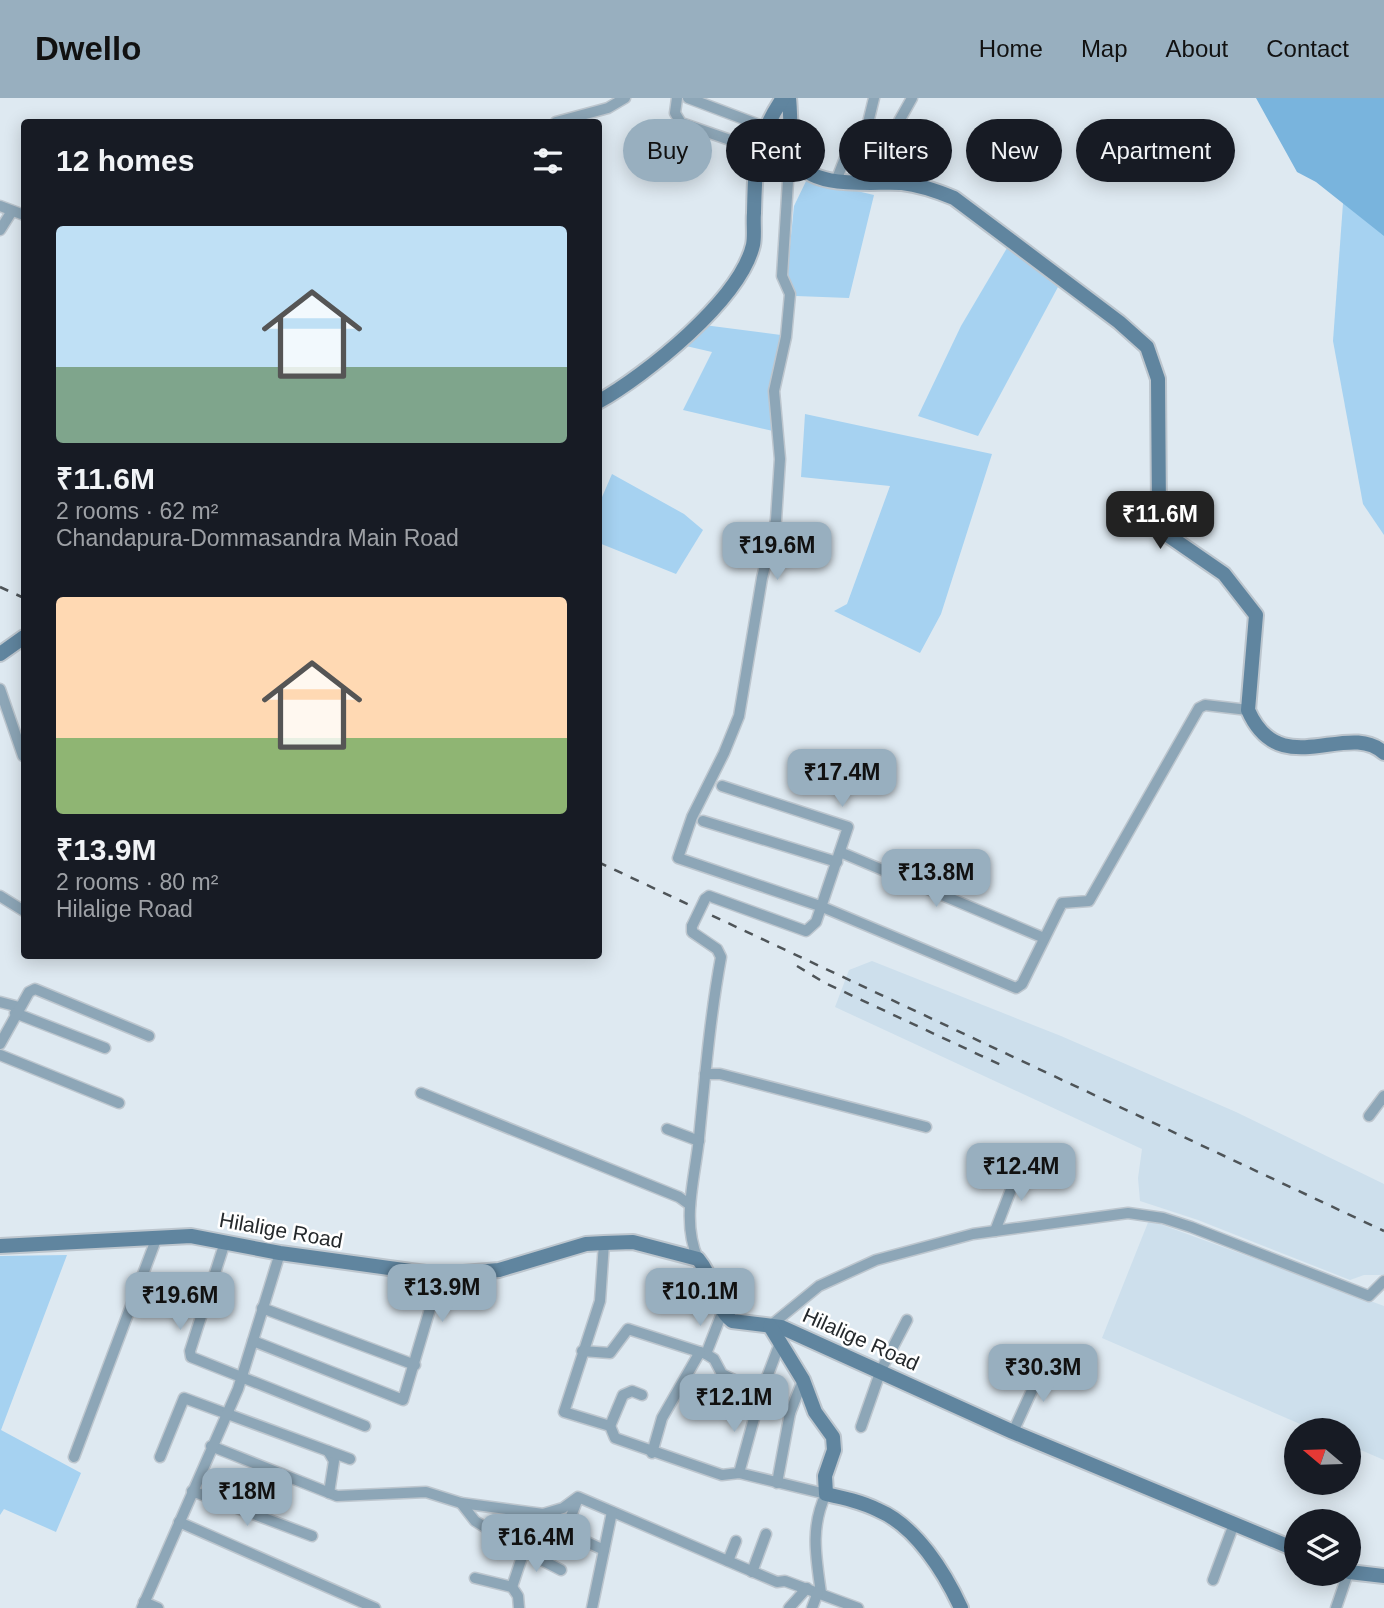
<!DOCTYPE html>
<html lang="en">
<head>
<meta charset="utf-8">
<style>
  body { margin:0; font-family:Helvetica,sans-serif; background:#242831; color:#f1f3f6; height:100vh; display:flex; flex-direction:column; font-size:26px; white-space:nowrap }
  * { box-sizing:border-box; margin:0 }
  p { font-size:23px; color:#9ea1a6 }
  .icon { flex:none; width:38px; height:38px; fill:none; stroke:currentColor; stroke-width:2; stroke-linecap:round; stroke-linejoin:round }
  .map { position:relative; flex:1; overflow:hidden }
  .details { position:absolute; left:21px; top:21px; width:581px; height:840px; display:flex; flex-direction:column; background:#171b24; border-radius:7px; box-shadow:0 4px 18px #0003 }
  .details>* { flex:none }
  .top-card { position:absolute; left:623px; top:21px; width:654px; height:63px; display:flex; gap:14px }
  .needle { width:46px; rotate:289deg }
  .buttons { position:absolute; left:1284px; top:1320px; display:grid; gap:14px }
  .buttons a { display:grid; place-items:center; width:77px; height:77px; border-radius:50%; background:#171b24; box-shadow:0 4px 18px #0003; font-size:35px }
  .price { position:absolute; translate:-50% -60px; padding:0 16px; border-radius:14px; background:#98afbf; color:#111; font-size:23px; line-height:46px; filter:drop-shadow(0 2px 4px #0008) }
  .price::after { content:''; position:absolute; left:50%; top:42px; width:21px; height:16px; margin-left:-10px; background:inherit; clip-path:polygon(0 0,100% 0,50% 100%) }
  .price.active { background:#222; color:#fff }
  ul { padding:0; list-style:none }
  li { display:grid; align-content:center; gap:14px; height:371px; padding:0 35px }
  li span { display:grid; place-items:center; height:217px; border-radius:7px; color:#555 }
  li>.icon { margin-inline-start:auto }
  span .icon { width:126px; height:126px; fill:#fffc; stroke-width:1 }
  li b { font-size:30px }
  h2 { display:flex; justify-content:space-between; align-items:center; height:84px; padding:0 35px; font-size:30px }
  .tag { padding:0 24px; border-radius:32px; background:#171b24; box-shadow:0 4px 18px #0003; font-size:24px; line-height:63px }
  .tag.active { background:#98afbf; color:#111 }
  header { display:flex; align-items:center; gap:42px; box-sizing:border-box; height:98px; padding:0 35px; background:#98afbf; color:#111 }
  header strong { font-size:33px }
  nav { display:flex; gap:38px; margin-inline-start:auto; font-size:24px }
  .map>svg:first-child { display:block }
  .built { fill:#cddfec }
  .green { fill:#a6d2f1 }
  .water { fill:#79b4dd }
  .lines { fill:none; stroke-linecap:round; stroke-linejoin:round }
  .street-casing { stroke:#bdc6ce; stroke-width:13 }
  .secondary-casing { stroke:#bdc6ce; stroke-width:18 }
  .street { stroke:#8da6b7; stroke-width:10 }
  .secondary { stroke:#60859f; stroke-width:14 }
  .rail { stroke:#4e5458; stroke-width:2.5; stroke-dasharray:9 9; stroke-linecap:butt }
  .street-bridge-casing { stroke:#bdc6ce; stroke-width:13; stroke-linecap:butt }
  .street-bridge { stroke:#8da6b7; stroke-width:10 }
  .labels { text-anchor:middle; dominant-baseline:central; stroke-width:5; stroke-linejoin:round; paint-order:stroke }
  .street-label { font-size:21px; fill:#25292c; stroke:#fff }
</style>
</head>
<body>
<header>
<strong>Dwello</strong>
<nav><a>Home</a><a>Map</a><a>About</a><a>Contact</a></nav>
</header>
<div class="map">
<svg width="1384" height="1510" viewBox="0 0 1384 1510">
  <rect width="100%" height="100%" fill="#dee9f1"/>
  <g class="built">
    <path d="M872,863L1061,938L1236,1014L1384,1086V1177H1364L1350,1182L1198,1122L1140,1103L1138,1080L1142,1051L835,909L849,872Z"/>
    <path d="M1149,1122L1384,1208V1362L1349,1347V1332H1314L1102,1240Z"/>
  </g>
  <g class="green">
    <path d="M1384,53V437L1363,406L1333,243L1346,64Z"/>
    <path d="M809,77L827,86L874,97L849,200L796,198L787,178L794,108Z"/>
    <path d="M1007,150L1058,189L978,338L918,318L961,228Z"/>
    <path d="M704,227L781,237L769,292L773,333L683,312L712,254L686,248Z"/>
    <path d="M805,316L992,356L941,516L920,555L834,513L847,506L890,388L801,379Z"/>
    <path d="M612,376L684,416L703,432L676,476L599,445V406Z"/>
    <path d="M67,1157L1,1332L81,1375L56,1434L4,1411L0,1417V1158Z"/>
  </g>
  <path class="water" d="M1256,0H1384V138L1316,84L1297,74Z"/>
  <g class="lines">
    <g class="street-casing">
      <g id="street">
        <path d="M677,0L675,15L681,25L736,44"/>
        <path d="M688,0L765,29"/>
        <path d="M874,0L867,29L889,41L912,0"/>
        <path d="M556,24L608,10L625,0"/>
        <path d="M796,61L789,67L782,178L790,196L786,239L774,293L780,361L776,422L762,480L739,618L724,655L692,719L678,760L820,808L1016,890L1022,886L1062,805L1089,803L1199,610L1205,607L1248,612"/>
        <path d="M836,83L856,32L867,29"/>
        <path d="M0,108L24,117"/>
        <path d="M0,132L12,113"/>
        <path d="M0,591L23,658"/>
        <path d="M703,723L837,764"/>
        <path d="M840,754L1044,840"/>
        <path d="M0,798L24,813"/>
        <path d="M705,801L709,798L806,833L816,824L848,729L722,688"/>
        <path d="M692,828V834L717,851L721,859C710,919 705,979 699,1040C695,1080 681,1123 698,1161"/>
        <path d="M0,904L19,909"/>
        <path d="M15,915L105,950"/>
        <path d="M0,946L29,894L35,891L149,938"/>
        <path d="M0,957L119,1005"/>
        <path d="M705,976H720L926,1029"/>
        <path d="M421,995L679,1099L690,1107"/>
        <path d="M1369,1018L1384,998"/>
        <path d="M667,1031L699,1043"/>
        <path d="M995,1133L1020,1068"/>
        <path d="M225,1144L190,1253L191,1259L365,1328"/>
        <path d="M604,1145L600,1203L564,1314L610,1328L615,1340L722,1377L739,1375L826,1396C810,1429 816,1459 821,1495"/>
        <path d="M262,1210L415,1267"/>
        <path d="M770,1228L819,1188L876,1162L973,1136L1128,1115L1163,1120L1191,1129L1369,1198L1384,1183"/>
        <path d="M253,1243L403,1302L440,1177"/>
        <path d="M582,1253L610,1255L628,1231L706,1256L714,1261L722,1276L761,1295"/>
        <path d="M706,1256L722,1215"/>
        <path d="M759,1305L790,1315L777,1385"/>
        <path d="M790,1315L803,1282"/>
        <path d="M610,1328L623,1297L632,1293L642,1297"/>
        <path d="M861,1329L881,1272L907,1222"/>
        <path d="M1013,1334L1044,1266"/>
        <path d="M211,1348L337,1398L426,1394L461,1405L543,1416L563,1410L578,1399L777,1484L785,1483L858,1510"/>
        <path d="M328,1353L334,1363L329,1395"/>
        <path d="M652,1355L662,1320L700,1254"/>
        <path d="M74,1359L157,1139"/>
        <path d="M160,1359L184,1300L350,1361"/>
        <path d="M739,1375L761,1295L780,1245"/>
        <path d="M192,1393L312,1438"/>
        <path d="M578,1400L565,1434L604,1452"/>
        <path d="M461,1405L475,1423L524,1453L512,1489"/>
        <path d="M179,1424L375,1510"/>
        <path d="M524,1453L561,1472"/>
        <path d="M728,1463L736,1443"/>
        <path d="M752,1474L766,1436"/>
        <path d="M475,1480L512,1489L518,1498L519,1510"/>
        <path d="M1213,1482L1234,1426"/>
        <path d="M144,1504L158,1510"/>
        <path d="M142,1510L238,1291L280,1155"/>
        <path d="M592,1510L612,1414"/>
        <path d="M789,1510L807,1490"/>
        <path d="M812,1510L818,1494"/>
        <path d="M1336,1510L1348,1475"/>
      </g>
    </g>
    <g class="secondary-casing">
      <g id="secondary">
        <path d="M789,0C791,18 789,43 796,60C809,93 875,83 902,85C921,87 937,93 954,100L1119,224L1147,249L1158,281L1159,416L1166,436L1224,476L1256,517L1248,612C1280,686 1348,621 1384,655"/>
        <path d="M598,304C646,277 740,202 753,147C755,138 753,125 754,115C755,68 755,41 783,0"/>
        <path d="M0,556L24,539"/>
        <path d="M0,1148L191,1138L280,1155L440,1177L499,1172L586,1146L604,1145L633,1144L698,1161C715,1181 713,1207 732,1223L781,1229L1013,1334L1297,1452"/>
        <path d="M770,1228L803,1282L815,1314L833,1339L834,1352L825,1378L826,1396C844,1400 862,1404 878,1412C916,1428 945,1475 961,1510"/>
        <path d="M1349,1474L1384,1478"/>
      </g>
    </g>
    <use href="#street" class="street"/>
    <use href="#secondary" class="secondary"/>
    <g class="rail">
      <path d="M0,489L24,500"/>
      <path d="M598,764L1384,1133"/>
      <path d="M797,868L825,885L1001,967"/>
    </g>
    <g class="street-bridge-casing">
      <path id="street-bridge" d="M692,828L705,801"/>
    </g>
    <use href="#street-bridge" class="street-bridge"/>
  </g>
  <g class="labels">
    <g class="street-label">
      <text transform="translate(281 1132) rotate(10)">Hilalige Road</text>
      <text transform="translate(861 1241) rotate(24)">Hilalige Road</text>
    </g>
  </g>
</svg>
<div class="buttons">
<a><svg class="needle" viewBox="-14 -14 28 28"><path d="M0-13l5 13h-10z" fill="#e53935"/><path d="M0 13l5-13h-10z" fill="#9ea1a6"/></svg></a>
<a><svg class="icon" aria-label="layers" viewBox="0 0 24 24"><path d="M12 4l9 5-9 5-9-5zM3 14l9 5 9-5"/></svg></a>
</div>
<b class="price active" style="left:1160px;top:453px">₹11.6M</b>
<b class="price" style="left:777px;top:484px">₹19.6M</b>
<b class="price" style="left:842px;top:711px">₹17.4M</b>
<b class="price" style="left:936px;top:811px">₹13.8M</b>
<b class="price" style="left:1021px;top:1105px">₹12.4M</b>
<b class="price" style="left:442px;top:1226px">₹13.9M</b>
<b class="price" style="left:700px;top:1230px">₹10.1M</b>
<b class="price" style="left:180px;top:1234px">₹19.6M</b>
<b class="price" style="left:1043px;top:1306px">₹30.3M</b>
<b class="price" style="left:734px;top:1336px">₹12.1M</b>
<b class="price" style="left:247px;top:1430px">₹18M</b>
<b class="price" style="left:536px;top:1476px">₹16.4M</b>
<div class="top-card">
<a class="tag active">Buy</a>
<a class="tag">Rent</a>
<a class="tag">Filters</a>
<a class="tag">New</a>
<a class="tag">Apartment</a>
</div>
<section class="details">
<h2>12 homes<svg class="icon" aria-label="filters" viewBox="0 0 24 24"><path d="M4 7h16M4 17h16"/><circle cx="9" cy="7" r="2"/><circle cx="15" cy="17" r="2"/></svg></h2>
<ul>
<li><span style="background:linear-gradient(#bfe0f5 65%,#7fa58c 0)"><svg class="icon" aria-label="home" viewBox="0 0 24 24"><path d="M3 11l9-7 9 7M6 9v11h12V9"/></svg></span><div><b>₹11.6M</b><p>2 rooms · 62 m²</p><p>Chandapura-Dommasandra Main Road</p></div></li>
<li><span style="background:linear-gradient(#ffd9b3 65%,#8fb573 0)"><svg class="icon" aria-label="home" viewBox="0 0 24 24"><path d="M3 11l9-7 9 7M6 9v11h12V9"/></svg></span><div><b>₹13.9M</b><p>2 rooms · 80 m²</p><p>Hilalige Road</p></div></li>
</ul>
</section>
</div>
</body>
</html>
